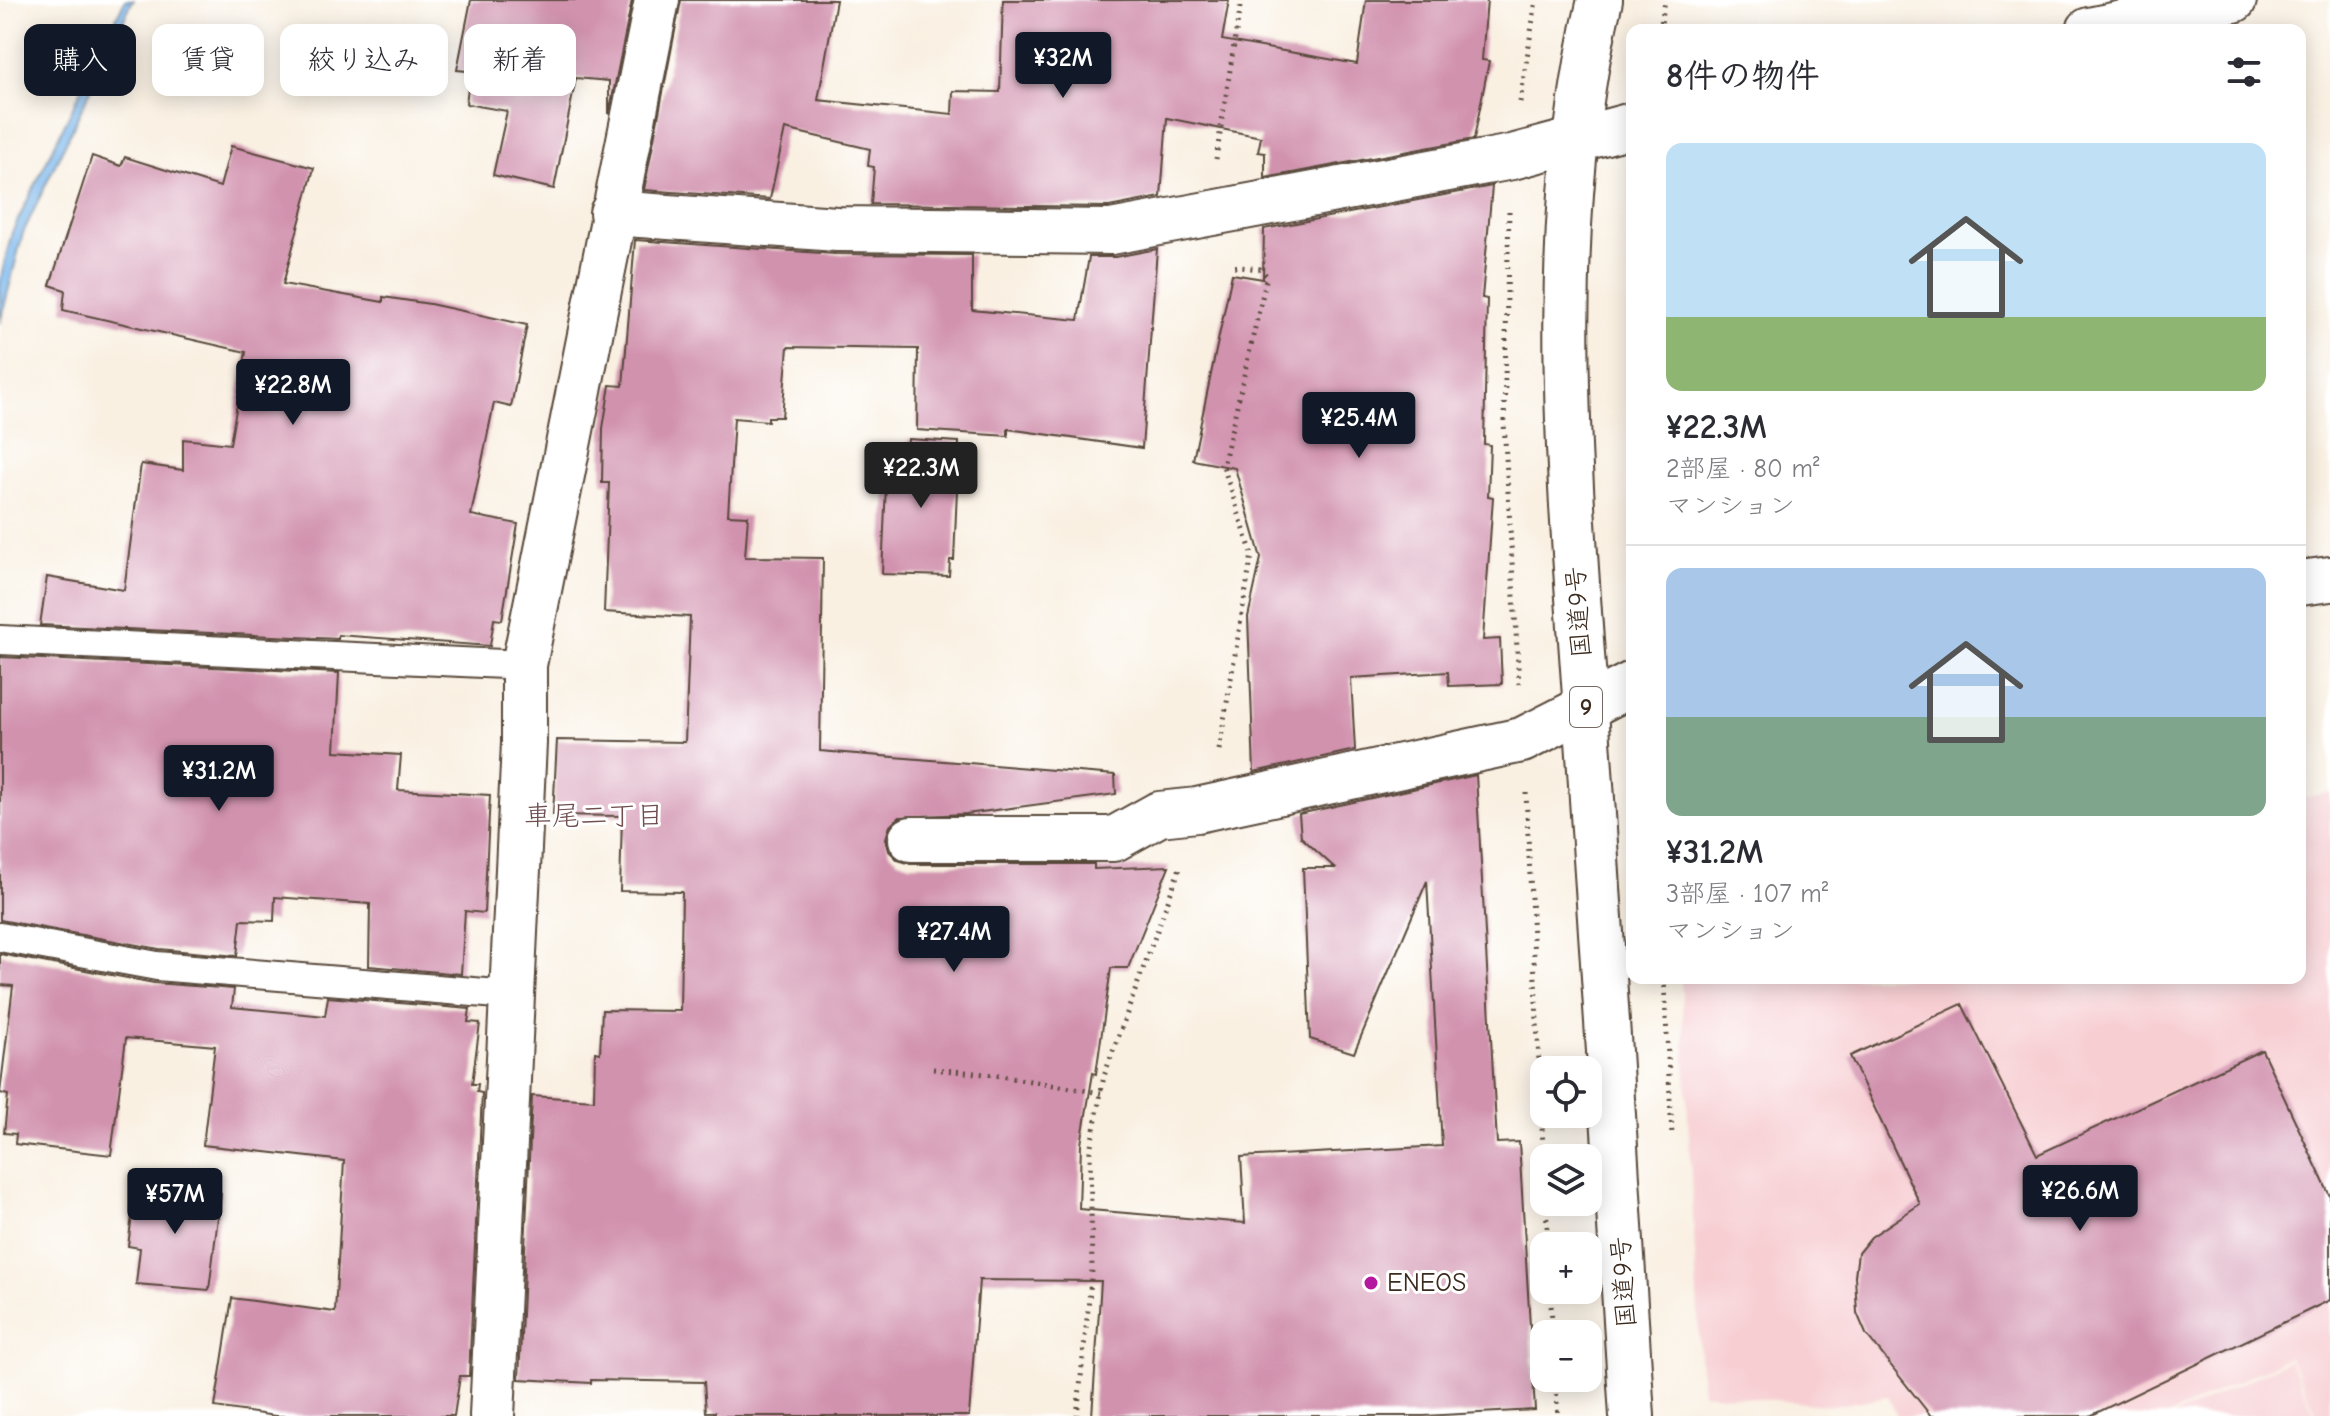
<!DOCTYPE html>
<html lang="ja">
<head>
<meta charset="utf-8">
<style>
  body { margin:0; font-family:"Comic Neue","Klee One",sans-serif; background:#f7f7f7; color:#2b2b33; height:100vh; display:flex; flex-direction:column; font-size:30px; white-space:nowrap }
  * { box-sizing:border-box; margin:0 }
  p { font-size:26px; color:#7c7c81 }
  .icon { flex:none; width:44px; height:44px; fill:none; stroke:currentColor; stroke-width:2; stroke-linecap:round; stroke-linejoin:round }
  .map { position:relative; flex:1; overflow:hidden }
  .panel { position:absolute; left:1626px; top:24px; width:680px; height:960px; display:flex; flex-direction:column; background:#fff; border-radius:16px; box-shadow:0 4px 20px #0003 }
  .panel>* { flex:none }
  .hud { position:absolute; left:24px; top:24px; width:760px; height:72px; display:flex; gap:16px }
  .tools { position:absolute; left:1530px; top:1056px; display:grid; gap:16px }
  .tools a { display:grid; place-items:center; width:72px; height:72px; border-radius:16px; background:#fff; box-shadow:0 4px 20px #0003; font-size:40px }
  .price { position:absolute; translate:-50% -68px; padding:0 18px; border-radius:8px; background:#111827; color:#fff; font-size:26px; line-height:52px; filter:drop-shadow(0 2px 4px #0008) }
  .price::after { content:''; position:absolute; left:50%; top:48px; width:24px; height:18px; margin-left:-12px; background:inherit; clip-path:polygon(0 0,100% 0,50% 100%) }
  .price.current { background:#222; color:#fff }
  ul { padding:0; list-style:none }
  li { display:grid; align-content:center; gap:16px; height:424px; padding:0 40px }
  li+li { border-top:2px solid #e1e1e2 }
  li span { display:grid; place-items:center; height:248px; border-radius:16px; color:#555 }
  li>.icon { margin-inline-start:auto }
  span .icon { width:144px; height:144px; fill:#fffc; stroke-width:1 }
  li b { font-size:34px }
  h2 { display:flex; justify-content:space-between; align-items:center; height:96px; padding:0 40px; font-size:34px }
  .pill { padding:0 28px; border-radius:16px; background:#fff; box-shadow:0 4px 20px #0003; font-size:28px; line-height:72px }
  .pill.current { background:#111827; color:#fff }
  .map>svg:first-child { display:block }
  .built { fill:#f7cfd3 }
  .water { fill:#79b6eb; stroke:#5a7084; stroke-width:2 }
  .building { fill:#d192ae }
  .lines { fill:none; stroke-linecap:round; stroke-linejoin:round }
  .lane-casing { stroke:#58483b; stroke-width:32 }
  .street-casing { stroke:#58483b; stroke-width:48 }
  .secondary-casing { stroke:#58483b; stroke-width:48 }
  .highway-casing { stroke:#58483b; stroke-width:48 }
  .path { stroke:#58483b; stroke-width:5; stroke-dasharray:2 6; stroke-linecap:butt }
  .lane { stroke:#fff; stroke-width:28 }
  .street { stroke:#fff; stroke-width:44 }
  .secondary { stroke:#fff; stroke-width:44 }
  .highway { stroke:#fff; stroke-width:44 }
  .poi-dot { fill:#b5179e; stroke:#fff; stroke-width:3 }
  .labels { text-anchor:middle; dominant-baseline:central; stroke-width:6; stroke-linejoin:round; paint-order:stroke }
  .shield { fill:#fff; stroke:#766a62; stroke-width:2 }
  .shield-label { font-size:24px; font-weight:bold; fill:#3b2a1e }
  .street-label { font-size:26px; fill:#3b2a1e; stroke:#fff }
  .poi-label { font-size:26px; fill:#3b2a1e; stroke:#fff; text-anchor:start }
  .neighbourhood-label { font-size:28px; fill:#704e50; stroke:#fff }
</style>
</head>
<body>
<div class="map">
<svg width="2330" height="1416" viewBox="0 0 2330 1416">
  <rect width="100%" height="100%" fill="#fff"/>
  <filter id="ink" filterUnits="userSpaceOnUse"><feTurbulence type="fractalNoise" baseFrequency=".0125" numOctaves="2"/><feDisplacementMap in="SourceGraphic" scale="16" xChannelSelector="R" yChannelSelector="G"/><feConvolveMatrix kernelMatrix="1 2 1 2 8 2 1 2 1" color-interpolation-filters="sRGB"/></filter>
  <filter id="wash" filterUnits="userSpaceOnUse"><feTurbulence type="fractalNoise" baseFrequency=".006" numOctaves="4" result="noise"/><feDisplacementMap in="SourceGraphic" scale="32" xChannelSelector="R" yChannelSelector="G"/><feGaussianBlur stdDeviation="1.8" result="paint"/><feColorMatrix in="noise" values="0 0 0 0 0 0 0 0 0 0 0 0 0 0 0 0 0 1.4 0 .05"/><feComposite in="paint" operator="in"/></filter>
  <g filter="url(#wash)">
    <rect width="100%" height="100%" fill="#f9f0e2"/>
    <g class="built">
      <path d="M2330,793V1416H2318L2289,1357L2168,1416H1897L1888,1396L1834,1406L1702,1393L1681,978H2300V798Z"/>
      <path d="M2289,1360L2316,1416H2174Z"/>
    </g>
    <path class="water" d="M125,0H133L23,233L0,323V281L12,232Z"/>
    <g id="blocks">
      <g class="building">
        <path d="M471,0H632L609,114V81L576,78L554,189L493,175L507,111L466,104L469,79L466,78L467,71L457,70Z"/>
        <path d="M681,0H836L818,100L952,114L953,91L1000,92L1003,0H1229L1222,40L1357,64L1366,0H1487L1482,60L1489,61L1474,139L1265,178V153L1258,152L1261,137L1167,118L1161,197L1109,207L871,204L874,167L868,166L870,149L785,129L770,199L644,190Z"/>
        <path d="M231,146L314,168L283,284L383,302V297L430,304L527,325L511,407L494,403L471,515L518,524L502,620L494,619L490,646L338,635V639L40,625L47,577L124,590L141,464L183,470V439L230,444L246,352L63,310L65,290L50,285L92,156L121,166L125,157L220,187Z"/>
        <path d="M1492,186L1482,298L1487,299L1484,444L1490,445L1488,496L1493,497L1483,640L1500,639L1502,684L1449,686L1448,672L1351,678L1355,750L1254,772L1248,617L1261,558L1235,468L1193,460L1232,274L1263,279L1264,229Z"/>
        <path d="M635,240L835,254L972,255V310L1078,320L1089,257H1115L1157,249L1142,448L1008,429V436L917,430L918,349L788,347L782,417H768V421L734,418L728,515L748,516L745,557L823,558L820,751L1115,775L1116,794L966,814L899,817L890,826L886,838L889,851L898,860L911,864H1094V869L1169,866L1128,968H1111L1096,1074L1093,1073L1081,1144L1079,1209L1245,1223L1241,1157L1442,1146L1427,881L1354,1053L1310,1039L1303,868H1335L1301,837L1299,814L1476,775L1497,1143L1519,1142L1535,1410L1424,1416H1092L1101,1281L979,1280L969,1416H714L715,1412H706L704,1382L591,1380V1383L519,1379L532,1096L594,1100L595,1052L600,1053L602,1010L680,1011L682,892L620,891L622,816L553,815L557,740L685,742L690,617L604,612L609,483H602L603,428L610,385L623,386Z"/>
        <path d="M908,439L959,442L954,560H950L949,576L882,574L887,462L906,463Z"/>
        <path d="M0,657L339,673L335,751L401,755L398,790L490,795L484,913L465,911L461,974L369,966L370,904L275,897L274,921L241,920L237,956L159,949L0,920Z"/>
        <path d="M0,954L154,983L234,989L232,1007L325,1016L328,997L470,1009L468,1022L480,1023L472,1084H478L477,1092L482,1093L469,1376H460L454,1416H275L215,1407L232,1298L335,1312L344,1161L203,1145L215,1046L126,1038L111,1155L15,1144L16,1134L4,1133L8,1095L0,1093L13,986L0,985Z"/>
        <path d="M1962,1004L2037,1155L2262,1050L2330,1196V1300L2090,1416H1931L1866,1334L1857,1313L1855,1276L1858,1253L1871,1237L1920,1204L1850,1056Z"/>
        <path d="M136,1185L221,1193L209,1290L136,1284L140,1248L128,1246Z"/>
      </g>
    </g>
  </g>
  <g filter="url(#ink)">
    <use href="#blocks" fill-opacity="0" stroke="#58483b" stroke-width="2"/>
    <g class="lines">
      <g class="lane-casing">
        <g id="lane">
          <path d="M0,640L524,665"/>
          <path d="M0,937L157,966L510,995"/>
        </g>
      </g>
      <g class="street-casing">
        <g id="street">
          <path d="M2089,30L2234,0"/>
          <path d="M612,213L837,229L1111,232L1512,157L1632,125"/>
          <path d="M2300,583L2330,579"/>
          <path d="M911,839H1114L1159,814L1197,810L1522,740L1632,684"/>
        </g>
      </g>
      <g class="secondary-casing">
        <path id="secondary" d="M492,1416L524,743V665L657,0"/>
      </g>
      <g class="highway-casing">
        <path id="highway" d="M1600,0C1544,233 1571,489 1587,725C1603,955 1618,1186 1632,1416"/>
      </g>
      <g class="path">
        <path d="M1660,30L1665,0"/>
        <path d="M1520,102L1536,0"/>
        <path d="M1216,159L1241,0"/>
        <path d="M1509,211L1504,422L1519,684"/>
        <path d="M1632,312V390"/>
        <path d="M1219,750L1252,554L1223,466L1267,276L1260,269L1230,266"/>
        <path d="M1526,793L1544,1167"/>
        <path d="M1664,978L1672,1135"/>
        <path d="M933,1069L995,1075L1101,1093"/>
        <path d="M1546,1202L1548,1246"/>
        <path d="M1550,1290L1553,1334"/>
        <path d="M1555,1378L1558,1416"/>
        <path d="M1077,1416L1092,1270L1090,1151L1104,1076L1181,865"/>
      </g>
      <use href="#lane" class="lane"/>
      <use href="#street" class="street"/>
      <use href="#secondary" class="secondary"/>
      <use href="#highway" class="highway"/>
    </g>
  </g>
  <circle class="poi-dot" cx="1371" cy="1283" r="8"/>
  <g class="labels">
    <rect class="shield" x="1570" y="687" width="32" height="40" rx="6"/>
    <g class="shield-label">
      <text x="1586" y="707">9</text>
    </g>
    <g class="street-label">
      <text transform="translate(1579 612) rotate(-94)">国道9号</text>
      <text transform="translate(1624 1282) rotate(-94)">国道9号</text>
    </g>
    <g class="poi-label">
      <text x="1387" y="1283">ENEOS</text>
    </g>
    <g class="neighbourhood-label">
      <text x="594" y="816">車尾二丁目</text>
    </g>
  </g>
</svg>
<div class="tools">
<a><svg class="icon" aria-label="locate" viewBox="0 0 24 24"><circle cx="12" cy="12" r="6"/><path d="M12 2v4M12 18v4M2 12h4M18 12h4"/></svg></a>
<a><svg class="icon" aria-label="layers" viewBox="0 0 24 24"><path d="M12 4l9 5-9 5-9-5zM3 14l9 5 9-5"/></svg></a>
<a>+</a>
<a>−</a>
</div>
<b class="price" style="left:1063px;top:100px">¥32M</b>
<b class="price" style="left:293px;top:427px">¥22.8M</b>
<b class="price" style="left:1359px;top:460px">¥25.4M</b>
<b class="price current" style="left:921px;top:510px">¥22.3M</b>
<b class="price" style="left:219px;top:813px">¥31.2M</b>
<b class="price" style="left:954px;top:974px">¥27.4M</b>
<b class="price" style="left:2080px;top:1233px">¥26.6M</b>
<b class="price" style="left:175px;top:1236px">¥57M</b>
<div class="hud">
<a class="pill current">購入</a>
<a class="pill">賃貸</a>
<a class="pill">絞り込み</a>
<a class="pill">新着</a>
</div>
<section class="panel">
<h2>8件の物件<svg class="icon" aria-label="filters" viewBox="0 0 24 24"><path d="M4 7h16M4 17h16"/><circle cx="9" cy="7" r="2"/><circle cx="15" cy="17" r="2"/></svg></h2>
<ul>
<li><span style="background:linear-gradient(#bfe0f5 70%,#8fb573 0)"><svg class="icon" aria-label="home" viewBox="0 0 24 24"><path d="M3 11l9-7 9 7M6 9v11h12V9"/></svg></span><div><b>¥22.3M</b><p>2部屋 · 80 m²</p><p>マンション</p></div></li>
<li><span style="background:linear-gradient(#a9c7e8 60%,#7fa58c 0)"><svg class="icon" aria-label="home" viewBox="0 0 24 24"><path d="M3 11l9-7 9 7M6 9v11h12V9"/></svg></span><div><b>¥31.2M</b><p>3部屋 · 107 m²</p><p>マンション</p></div></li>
</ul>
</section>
</div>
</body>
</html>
